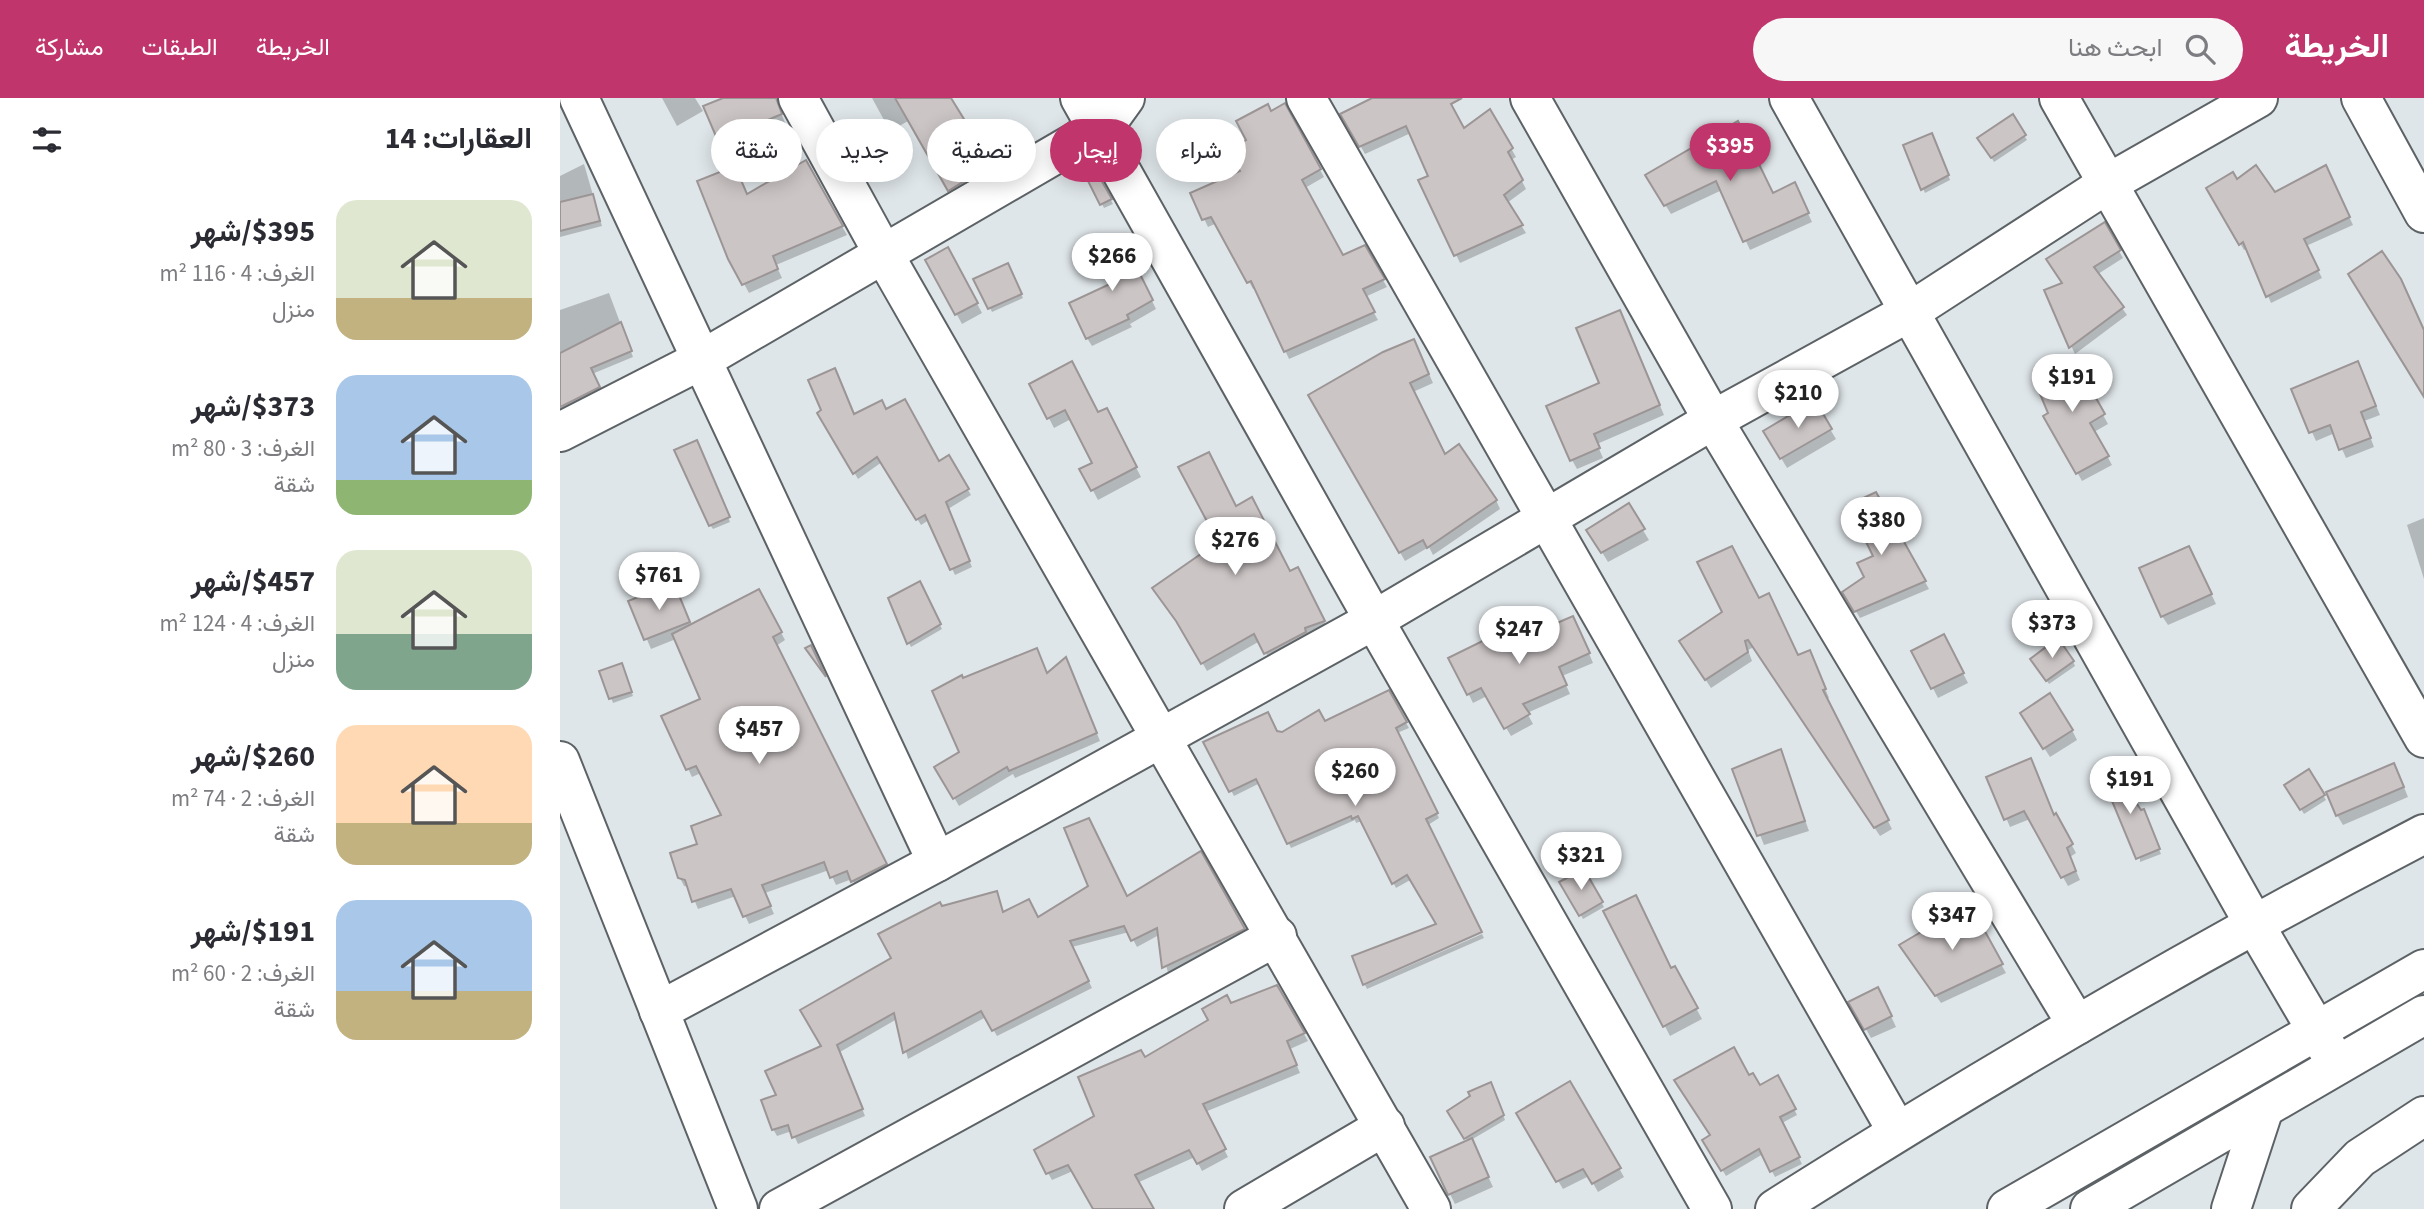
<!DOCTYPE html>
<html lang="ar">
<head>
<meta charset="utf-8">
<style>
  body { margin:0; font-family:"Source Sans 3",Vazirmatn,sans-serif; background:#f7f7f7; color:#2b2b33; direction:rtl; height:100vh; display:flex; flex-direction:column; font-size:26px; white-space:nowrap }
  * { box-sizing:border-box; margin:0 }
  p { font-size:23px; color:#7c7c81 }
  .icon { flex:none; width:38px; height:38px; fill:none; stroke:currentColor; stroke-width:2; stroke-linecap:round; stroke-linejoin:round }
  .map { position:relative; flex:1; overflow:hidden; direction:ltr }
  .panel { display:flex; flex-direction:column; background:#fff; width:560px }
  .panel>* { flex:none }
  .guide { position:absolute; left:21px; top:21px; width:665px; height:63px; direction:rtl; display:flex; gap:14px }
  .price { position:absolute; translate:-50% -60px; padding:0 16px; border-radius:24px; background:#fff; color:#222; font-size:23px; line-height:46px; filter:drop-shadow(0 2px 4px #0008) }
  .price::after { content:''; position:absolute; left:50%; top:42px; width:21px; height:16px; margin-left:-10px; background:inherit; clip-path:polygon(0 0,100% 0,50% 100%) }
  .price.current { background:#c0356c; color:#fff }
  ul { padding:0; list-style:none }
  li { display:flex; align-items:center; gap:21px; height:175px; padding:0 28px }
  li span { display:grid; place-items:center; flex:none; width:196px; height:140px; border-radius:21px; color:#555 }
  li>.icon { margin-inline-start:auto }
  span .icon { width:84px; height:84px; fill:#fffc; stroke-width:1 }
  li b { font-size:30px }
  h2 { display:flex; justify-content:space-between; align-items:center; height:84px; padding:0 28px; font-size:30px }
  .pill { padding:0 24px; border-radius:32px; background:#fff; box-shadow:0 4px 18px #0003; font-size:24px; line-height:63px }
  .pill.current { background:#c0356c; color:#fff }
  header { display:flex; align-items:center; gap:42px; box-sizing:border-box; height:98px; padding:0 35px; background:#c0356c; color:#fff }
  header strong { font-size:33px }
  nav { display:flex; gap:38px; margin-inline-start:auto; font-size:24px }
  .search { width:490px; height:63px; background:#f7f7f7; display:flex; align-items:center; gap:18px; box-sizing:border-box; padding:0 24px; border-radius:38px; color:#7c7c81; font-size:26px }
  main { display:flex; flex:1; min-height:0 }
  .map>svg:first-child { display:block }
  .shadow { fill:#0003 }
  .building { fill:#ccc5c6; stroke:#9c9596; stroke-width:2 }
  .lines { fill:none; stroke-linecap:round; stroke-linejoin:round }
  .minor-casing { stroke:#5c6265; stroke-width:42 }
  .highway-casing { stroke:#5c6265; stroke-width:42 }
  .minor { stroke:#fff; stroke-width:38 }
  .highway { stroke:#fff; stroke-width:38 }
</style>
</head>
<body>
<header>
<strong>الخريطة</strong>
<div class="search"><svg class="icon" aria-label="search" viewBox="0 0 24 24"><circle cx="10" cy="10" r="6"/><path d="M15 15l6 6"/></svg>ابحث هنا</div>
<nav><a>الخريطة</a><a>الطبقات</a><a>مشاركة</a></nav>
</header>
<main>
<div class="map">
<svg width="1864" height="1111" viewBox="0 0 1864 1111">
  <rect width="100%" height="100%" fill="#dfe6e9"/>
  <g class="shadow">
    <path d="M102,0H135L143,13L117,28Z"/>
    <path d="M168,0H215L226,27L165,52L145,9Z"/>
    <path d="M312,0H390L409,34L387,46L409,90L393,99L350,22L330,33Z"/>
    <path d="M816,0H887L904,32L930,14L956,59L951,62L966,91L947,105L966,135L900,165L861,83L870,79L851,35L805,56L783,17Z"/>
    <path d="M725,8L764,79L745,90L783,159L804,150L827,189L805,199L818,222L729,261L696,190L693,191L657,125L648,129L632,96L682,74L689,43L711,15Z"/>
    <path d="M1452,19L1467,42L1434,64L1420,40Z"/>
    <path d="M1177,25L1213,97L1239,96L1252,124L1190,152L1162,92L1111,116L1087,78Z"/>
    <path d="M1374,41L1390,82L1365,95L1345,48Z"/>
    <path d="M245,64L287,137L216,167L222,180L189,195L170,160L187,98Z"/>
    <path d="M24,66L42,128L0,139V78Z"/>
    <path d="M533,70L553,106L544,110L525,74Z"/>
    <path d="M1769,76L1793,127L1746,148L1762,180L1711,205L1688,150L1684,152L1648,91L1677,83L1714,96Z"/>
    <path d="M1544,127L1563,160L1538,176L1567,217L1515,256L1486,193L1504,186Z"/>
    <path d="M388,151L422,215L402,226L367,162Z"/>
    <path d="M567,152L596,211L570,226L572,229L532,248L527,240Z"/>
    <path d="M449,172L463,200L432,214L416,182Z"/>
    <path d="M49,195L73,259L32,276L41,295L0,316V212Z"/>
    <path d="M1064,223L1104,317L1037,346L1043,360L1017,371L1012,362Z"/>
    <path d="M858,251L873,285L853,294L885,359L936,402L940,411L873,457L869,449L845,463L750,298Z"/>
    <path d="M1513,263L1548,326L1534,334L1552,367L1522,383L1486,318L1490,316Z"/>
    <path d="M1802,274L1820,317L1804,323L1814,349L1786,360L1775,335L1756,343L1733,292Z"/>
    <path d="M472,287L551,322L581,379L538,402L522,372L534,366L511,321L494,330Z"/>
    <path d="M1254,304L1276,341L1227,370L1205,333Z"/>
    <path d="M326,313L378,366L389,360L411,397L388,411L412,469L395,477L369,422L361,427L322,364L298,381L259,315L294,318Z"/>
    <path d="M139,349L170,424L153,431L150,427Z"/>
    <path d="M1316,396L1369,491L1300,520L1284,494L1306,480L1315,459Z"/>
    <path d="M1068,408L1089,442L1048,464L1029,433Z"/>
    <path d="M676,410L730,475L742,479L768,531L710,563L700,543L647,573L623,531Z"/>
    <path d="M1864,420V481L1847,427Z"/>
    <path d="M1634,460L1656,506L1608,527L1602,518Z"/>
    <path d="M359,485L382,531L351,549L349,545Z"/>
    <path d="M113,487L132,528L199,493L225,542L216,548L330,775L297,791L292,781L276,787L269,772L205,795L214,816L189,826L176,798L138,811L129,789L124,788L120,780L139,747L163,718L141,675L132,679L103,619L143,602L116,541L91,551L71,504Z"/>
    <path d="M1199,502L1238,559L1254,563L1269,600L1266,601L1332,731L1320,738L1194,549L1188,552L1192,563L1151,590L1126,552Z"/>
    <path d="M961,526L968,540L1018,529L1033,565L1002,578L1010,596L967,615L973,626L951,638L927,598L913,605L891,560Z"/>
    <path d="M1389,548L1408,585L1378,600L1354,553Z"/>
    <path d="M1513,563L1515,568L1489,586L1474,565Z"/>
    <path d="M62,567L73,598L53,605L41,574Z"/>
    <path d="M510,569L540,643L455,680L453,676L399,708L377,670L401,655L403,583L488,577Z"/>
    <path d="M828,594L849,630L837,635L879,720L868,727L879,827L852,781L836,790L802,723L796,725L795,722L731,750L700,685L674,698L646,645L722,636L764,625Z"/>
    <path d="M1468,625L1512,632L1517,642L1490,659Z"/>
    <path d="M1220,654L1249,733L1204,747L1174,672Z"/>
    <path d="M1748,673L1766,702L1744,716L1726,687Z"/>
    <path d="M1839,677L1848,699L1783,727L1777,717Z"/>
    <path d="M1429,680L1496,718L1516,755L1510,759L1520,782L1508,788L1470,721L1450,729Z"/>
    <path d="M1580,715L1585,718L1601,756L1580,764Z"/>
    <path d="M640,756L687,838L608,875L599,837L577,849L569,834L512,849L532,890L437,938L426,919L348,961L337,921L280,954L305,1018L238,1046L232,1033L217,1038L213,1031L219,998L381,810L436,795L444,816L478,821L567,800Z"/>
    <path d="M1023,773L1044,809L1023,821L1002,785Z"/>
    <path d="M1046,814L1111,872L1114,870L1142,921L1110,938Z"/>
    <path d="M1421,830L1446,875L1381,905L1346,855Z"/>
    <path d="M922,836L924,840L807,891L805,887Z"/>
    <path d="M717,889L748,943L730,951L740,975L645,1014L668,1059L642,1073L635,1059L577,1085L592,1111H539L513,1073L492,1082L488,1075L585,961L651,923L671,907Z"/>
    <path d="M1323,901L1336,929L1311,940L1291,904Z"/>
    <path d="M1189,980L1199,989L1221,985L1237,1017L1222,1025L1242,1066L1215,1079L1203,1056L1166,1078L1145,1043L1152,1038Z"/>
    <path d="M1010,985L1064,1079L1038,1094L1029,1078L1003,1091L958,1016Z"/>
    <path d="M932,990L945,1022L911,1042L933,1089L895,1106L872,1060L908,1044L889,1013Z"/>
  </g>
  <g class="building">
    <path d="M163,0H216L222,16L158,43L143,8Z"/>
    <path d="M335,0H391L407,26L385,39L406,82L388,93Z"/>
    <path d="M812,0H902L891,6L904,30L930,11L953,50L948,54L963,82L944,97L963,127L894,158L858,82L868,78L846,28L799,49L780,16Z"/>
    <path d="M725,5L761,71L742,82L783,157L805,147L825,181L803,191L815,214L724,254L691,183L687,185L651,119L642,122L630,95L680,73L668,52L686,42L676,23L708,6L711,13Z"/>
    <path d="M1453,16L1466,37L1431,60L1417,40Z"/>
    <path d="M1178,23L1213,95L1235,84L1249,115L1183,144L1156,83L1104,108L1085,77Z"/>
    <path d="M1372,35L1389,77L1361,92L1343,47Z"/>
    <path d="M246,62L283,128L213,158L218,171L182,187L168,161L137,83L175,68L187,96Z"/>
    <path d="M1696,67L1715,94L1766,67L1790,119L1744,141L1759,172L1706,199L1683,144L1679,147L1646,90L1673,74L1677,81Z"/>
    <path d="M533,68L552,101L540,107L523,73Z"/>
    <path d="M33,96L40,123L0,133V104Z"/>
    <path d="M1545,124L1561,152L1534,169L1564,209L1509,250L1484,192L1502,185L1486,161Z"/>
    <path d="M563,142L593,202L567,217L569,221L526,241L509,205L550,186L534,156Z"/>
    <path d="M388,149L418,205L395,217L365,162Z"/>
    <path d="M1822,153L1841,181L1864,232V299L1788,176Z"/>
    <path d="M448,165L462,196L428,211L413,181Z"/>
    <path d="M1060,212L1100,307L1034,336L1040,350L1010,363L986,308L1039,285L1016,230Z"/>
    <path d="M61,224L72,253L31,270L40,289L0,309V255Z"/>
    <path d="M854,241L869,276L850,285L885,356L899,346L937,402L867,450L863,442L839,455L748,297L823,254Z"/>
    <path d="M1514,261L1545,316L1530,325L1549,358L1516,376L1483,318L1488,315L1473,279Z"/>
    <path d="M512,263L538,314L547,310L577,369L531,393L519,371L532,365L505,312L487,321L469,286Z"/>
    <path d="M1798,263L1816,308L1801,314L1811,340L1779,352L1770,327L1749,335L1731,291Z"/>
    <path d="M275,270L294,316L322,302L326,311L345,301L379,363L389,357L409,391L386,404L410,463L390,472L365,417L356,422L317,359L293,376L257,315L261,312L248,282Z"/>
    <path d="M1255,302L1272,331L1220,361L1203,333Z"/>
    <path d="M137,342L170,419L149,428L114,352Z"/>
    <path d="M649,354L676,408L692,399L730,473L738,469L765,523L745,530L746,534L704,556L694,536L641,566L616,523L592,490L658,444L618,369Z"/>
    <path d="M1316,394L1366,483L1294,514L1282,494L1304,479L1297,465L1313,458L1288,407Z"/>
    <path d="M1069,405L1085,431L1041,455L1026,432Z"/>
    <path d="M1172,448L1199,500L1209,495L1238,557L1250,552L1266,591L1263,592L1329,722L1314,730L1188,542L1185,543L1188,554L1145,582L1119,543L1162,514L1137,464Z"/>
    <path d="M1629,448L1652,496L1601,519L1579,470Z"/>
    <path d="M360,483L381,526L347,546L328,500Z"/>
    <path d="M114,485L130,524L84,542L68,503Z"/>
    <path d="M199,491L222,534L213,539L327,766L291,784L287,773L270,780L264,764L202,787L211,808L183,819L171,791L132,804L125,782L118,780L110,755L137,746L131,728L161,717L136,668L126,672L101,618L140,601L112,536Z"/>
    <path d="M1013,518L1030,555L999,569L1007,587L963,606L970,616L944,631L921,590L907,597L888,560L961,524L967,538Z"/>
    <path d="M1384,536L1404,575L1371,591L1351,553Z"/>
    <path d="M1498,540L1514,563L1486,583L1470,561Z"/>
    <path d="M251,547L266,579L245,550Z"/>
    <path d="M477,550L487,575L506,559L537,635L449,673L447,669L393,701L374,669L399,654L372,593L402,577L403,580Z"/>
    <path d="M62,565L72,594L49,601L39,573Z"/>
    <path d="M829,592L847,624L836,630L878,715L866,721L922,834L803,887L792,858L876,826L847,777L832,786L798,718L792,721L791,718L727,746L696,681L669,694L643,644L708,614L717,633L722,634L759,612L765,623Z"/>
    <path d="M1490,595L1513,632L1483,651L1460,615Z"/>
    <path d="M1221,651L1245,723L1197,738L1172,671Z"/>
    <path d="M1471,660L1494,717L1496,715L1513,746L1507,750L1516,773L1501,780L1464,713L1444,722L1426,679Z"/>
    <path d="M1834,665L1844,689L1776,718L1766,694Z"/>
    <path d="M1552,668L1581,712L1584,711L1600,751L1576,761L1540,674Z"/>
    <path d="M1749,671L1765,697L1740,712L1724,687Z"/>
    <path d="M529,720L567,798L641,753L685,831L602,870L597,830L571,843L564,828L510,843L529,883L432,933L421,913L343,955L334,915L277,947L303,1011L232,1040L228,1027L212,1032L201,1002L216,997L205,973L261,948L240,912L331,860L318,836L380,804L382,808L437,793L443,814L469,801L478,819L528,788L504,730Z"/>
    <path d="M1024,771L1043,804L1019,818L999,784Z"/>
    <path d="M1076,797L1111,870L1115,868L1138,910L1103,929L1043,813Z"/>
    <path d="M1405,808L1419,829L1422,828L1443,866L1375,898L1339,847Z"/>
    <path d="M717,887L745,935L727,943L737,967L643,1006L666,1051L637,1066L629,1052L575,1077L594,1111H533L508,1067L486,1076L474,1052L534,1018L518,979L581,952L585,959L648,922L642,911L667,897L671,905Z"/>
    <path d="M1318,889L1332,918L1304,932L1288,904Z"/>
    <path d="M1174,949L1189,977L1193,975L1200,987L1218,977L1236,1011L1220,1019L1240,1059L1210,1074L1199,1051L1161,1073L1142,1042L1150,1037L1114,982Z"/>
    <path d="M1010,983L1061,1070L1032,1086L1023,1071L996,1084L956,1015Z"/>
    <path d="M931,984L944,1017L904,1041L887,1013L910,998L908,994Z"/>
    <path d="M912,1040L929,1079L888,1097L870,1059Z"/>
  </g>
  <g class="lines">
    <g class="minor-casing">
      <g id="minor">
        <path d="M19,0L377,764"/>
        <path d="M238,0L323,155L871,1111"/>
        <path d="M520,0L814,522L1152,1111"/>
        <path d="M746,0L1337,1033"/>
        <path d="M970,0L1153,322L1517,927"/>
        <path d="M1229,0L1693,824L1777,967"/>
        <path d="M1499,0L1864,640"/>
        <path d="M1801,0L1864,115"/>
        <path d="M0,334L143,261L516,44L552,18L565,0"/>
        <path d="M0,663L178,1111"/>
        <path d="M99,913L377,764L814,522L1153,322L1351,213L1547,86L1698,0"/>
        <path d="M219,1111L717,838"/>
        <path d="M684,1111L825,1028"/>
        <path d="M1215,1111C1426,977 1642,851 1864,736"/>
        <path d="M1671,1111L1704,1010"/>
        <path d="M1751,1111L1800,1060L1864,1018"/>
      </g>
    </g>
    <g class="highway-casing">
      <g id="highway">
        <path d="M1447,1111L1864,871"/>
        <path d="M1530,1111L1864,917"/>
      </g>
    </g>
    <use href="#minor" class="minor"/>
    <use href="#highway" class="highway"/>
  </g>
</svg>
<b class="price current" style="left:1170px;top:85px">$395</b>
<b class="price" style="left:552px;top:195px">$266</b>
<b class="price" style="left:1512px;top:316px">$191</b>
<b class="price" style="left:1238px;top:332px">$210</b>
<b class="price" style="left:1321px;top:459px">$380</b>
<b class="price" style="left:675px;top:479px">$276</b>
<b class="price" style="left:99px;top:514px">$761</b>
<b class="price" style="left:1492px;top:562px">$373</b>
<b class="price" style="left:959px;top:568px">$247</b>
<b class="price" style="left:199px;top:668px">$457</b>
<b class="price" style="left:795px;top:710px">$260</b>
<b class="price" style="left:1570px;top:718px">$191</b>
<b class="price" style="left:1021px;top:794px">$321</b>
<b class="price" style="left:1392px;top:854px">$347</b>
<div class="guide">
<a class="pill">شراء</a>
<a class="pill current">إيجار</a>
<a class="pill">تصفية</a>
<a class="pill">جديد</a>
<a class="pill">شقة</a>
</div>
</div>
<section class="panel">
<h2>العقارات: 14<svg class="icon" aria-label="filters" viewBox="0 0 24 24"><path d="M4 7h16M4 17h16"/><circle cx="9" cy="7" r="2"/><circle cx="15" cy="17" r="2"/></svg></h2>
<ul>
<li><span style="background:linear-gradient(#dfe7d0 70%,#c2b280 0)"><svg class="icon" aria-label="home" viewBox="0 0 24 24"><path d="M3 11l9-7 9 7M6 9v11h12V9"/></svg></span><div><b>$395/شهر</b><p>الغرف: 4 · 116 m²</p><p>منزل</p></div></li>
<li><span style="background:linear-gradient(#a9c7e8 75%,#8fb573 0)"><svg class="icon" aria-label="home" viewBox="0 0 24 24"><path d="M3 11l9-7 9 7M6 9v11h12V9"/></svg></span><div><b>$373/شهر</b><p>الغرف: 3 · 80 m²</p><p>شقة</p></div></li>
<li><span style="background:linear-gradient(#dfe7d0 60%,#7fa58c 0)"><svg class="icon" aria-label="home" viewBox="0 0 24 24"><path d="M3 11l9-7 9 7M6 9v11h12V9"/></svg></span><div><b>$457/شهر</b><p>الغرف: 4 · 124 m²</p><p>منزل</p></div></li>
<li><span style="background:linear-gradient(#ffd9b3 70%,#c2b280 0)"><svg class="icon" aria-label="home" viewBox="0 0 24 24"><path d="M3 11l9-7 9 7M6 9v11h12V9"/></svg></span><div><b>$260/شهر</b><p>الغرف: 2 · 74 m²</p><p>شقة</p></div></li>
<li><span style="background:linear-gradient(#a9c7e8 65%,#c2b280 0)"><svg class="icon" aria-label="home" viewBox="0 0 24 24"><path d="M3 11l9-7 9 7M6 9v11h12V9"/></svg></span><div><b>$191/شهر</b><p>الغرف: 2 · 60 m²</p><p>شقة</p></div></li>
</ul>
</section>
</main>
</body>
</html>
